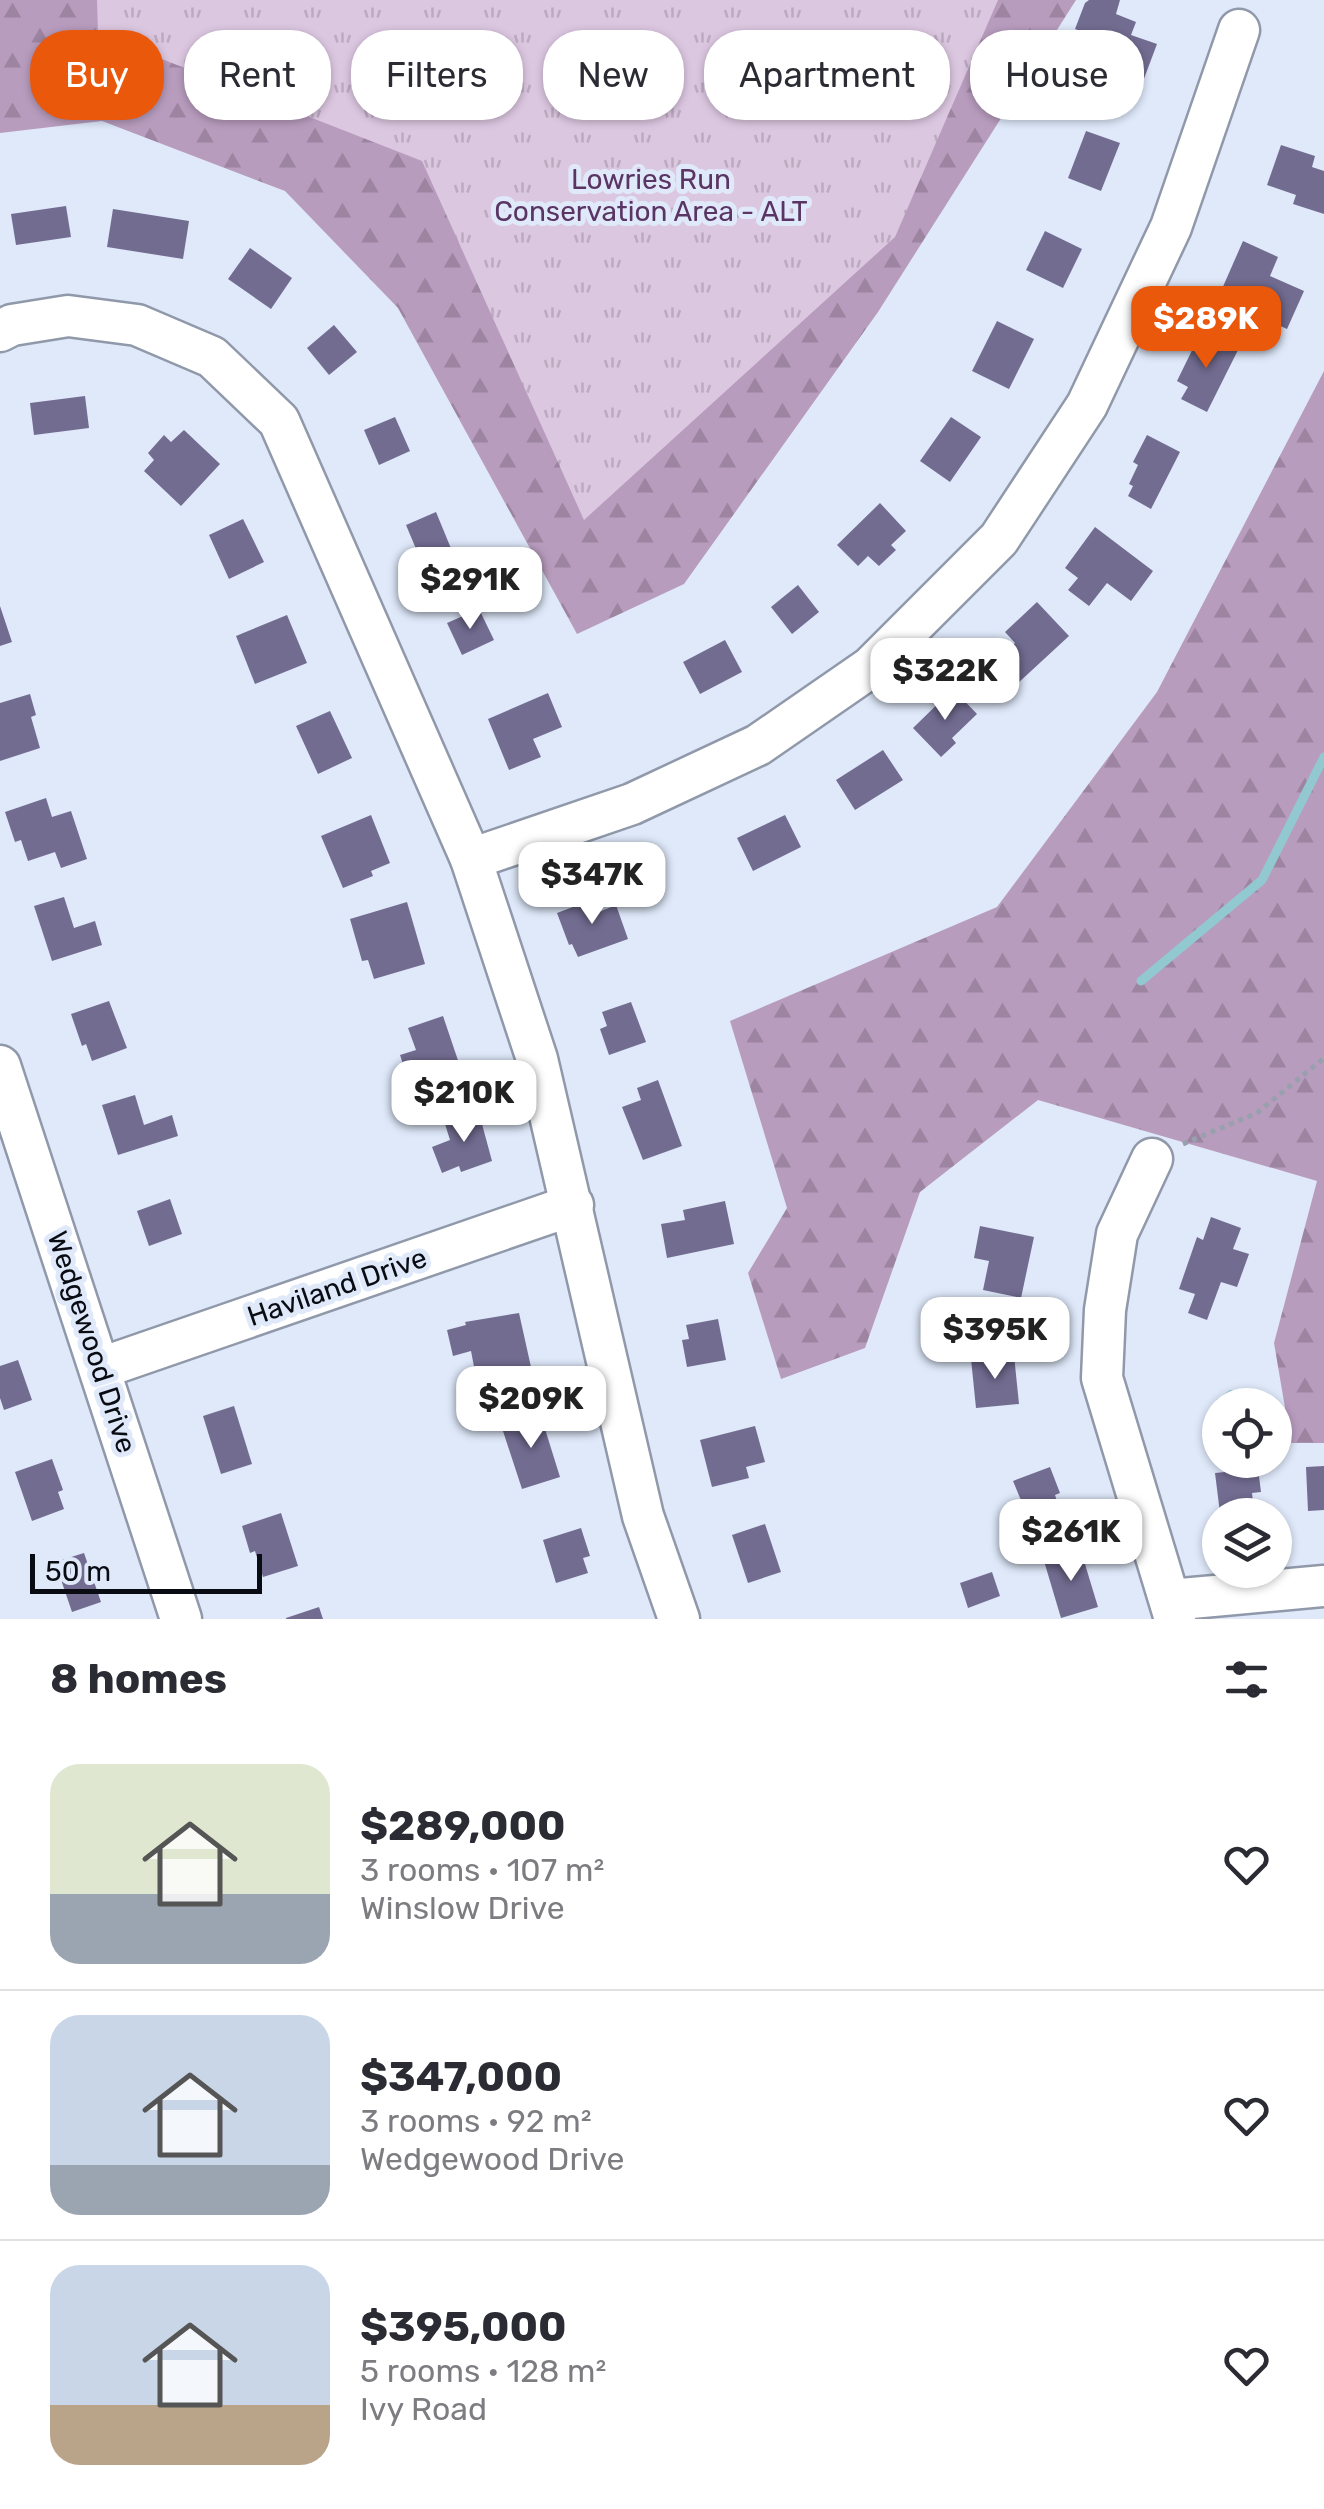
<!DOCTYPE html>
<html lang="en">
<head>
<meta charset="utf-8">
<style>
  body { margin:0; font-family:Rubik,sans-serif; background:#f2f2f3; color:#2b2b33; height:100vh; display:flex; flex-direction:column; font-size:38px; white-space:nowrap }
  * { box-sizing:border-box; margin:0 }
  p { font-size:32px; color:#7c7c81 }
  .icon { flex:none; width:55px; height:55px; fill:none; stroke:currentColor; stroke-width:2; stroke-linecap:round; stroke-linejoin:round }
  .map { position:relative; height:1619px; overflow:hidden }
  .sheet { display:flex; flex-direction:column; background:#fff; flex:1 }
  .sheet>* { flex:none }
  .banner { position:absolute; left:30px; top:30px; width:1265px; height:90px; display:flex; gap:20px }
  .fabs { position:absolute; left:1202px; top:1388px; display:grid; gap:20px }
  .fabs a { display:grid; place-items:center; width:90px; height:90px; border-radius:50%; background:#fff; box-shadow:0 2px 8px #0004; font-size:50px }
  .scale { position:absolute; left:30px; bottom:25px; width:232px; box-sizing:border-box; padding-left:10px; border:5px solid #090c12; border-top:0; font-size:28px; line-height:35px; white-space:nowrap; color:#090c12; -webkit-text-stroke:8px #dfe9fa; paint-order:stroke }
  .price { position:absolute; translate:-50% -85px; padding:0 22px; border-radius:20px; background:#fff; color:#222; font-size:32px; line-height:65px; filter:drop-shadow(0 2px 5px #0008) }
  .price::after { content:''; position:absolute; left:50%; top:60px; width:30px; height:22px; margin-left:-15px; background:inherit; clip-path:polygon(0 0,100% 0,50% 100%) }
  .price.selected { background:#ea580c; color:#fff }
  ul { padding:0; list-style:none }
  li { display:flex; align-items:center; gap:30px; height:250px; padding:0 50px }
  li+li { border-top:2px solid #e1e1e2 }
  li span { display:grid; place-items:center; flex:none; width:280px; height:200px; border-radius:30px; color:#555 }
  li>.icon { margin-inline-start:auto }
  span .icon { width:120px; height:120px; fill:#fffc; stroke-width:1 }
  li b { font-size:42px }
  h2 { display:flex; justify-content:space-between; align-items:center; height:120px; padding:0 50px; font-size:42px }
  .chip { padding:0 35px; border-radius:40px; background:#fff; box-shadow:0 2px 8px #0004; font-size:35px; line-height:90px }
  .chip.selected { background:#ea580c; color:#fff }
  .map>svg:first-child { display:block }
  .forest { fill:url(#forest-firs) }
  .park { fill:url(#park-tufts) }
  .water { fill:#92c8cf }
  .lines { fill:none; stroke-linecap:round; stroke-linejoin:round }
  .stream { stroke:#92c8cf; stroke-width:9 }
  .building { fill:#726c91 }
  .minor-casing { stroke:#9099a9; stroke-width:45 }
  .path { stroke:#98a0ad; stroke-width:5; stroke-dasharray:5 5; stroke-linecap:butt }
  .minor { stroke:#fff; stroke-width:40 }
  .labels { text-anchor:middle; dominant-baseline:central; stroke-width:10; stroke-linejoin:round; paint-order:stroke }
  .park-label { font-size:28px; fill:#5a3563; stroke:#dfe9fa }
  .street-label { font-size:28px; fill:#090c12; stroke:#dfe9fa }
</style>
</head>
<body>
<div class="map">
<svg width="1324" height="1619" viewBox="0 0 1324 1619">
  <defs>
    <pattern id="forest-firs" width="22" height="20" patternUnits="userSpaceOnUse" patternTransform="scale(2.5)"><rect width="22" height="20" fill="#b89cbe"/><path d="M5 1l3.5 6h-7zM16 11l3.5 6h-7z" fill="#9d85a2"/></pattern>
    <pattern id="park-tufts" width="24" height="20" patternUnits="userSpaceOnUse" patternTransform="scale(2.5)"><rect width="24" height="20" fill="#dcc7e1"/><path d="M3 7l-1-3M5 7V3M7 7l1-3M15 17l-1-3M17 17v-4M19 17l1-3" fill="none" stroke="#bbaac0"/></pattern>
  </defs>
  <rect width="100%" height="100%" fill="#dfe9fa"/>
  <g class="forest">
    <path d="M0,0H1076L878,312L684,584L577,634L398,308L285,191L102,121L0,133Z"/>
    <path d="M1324,371V1443H1291L1274,1343L1317,1181L1038,1100L920,1192L865,1348L781,1379L748,1273L787,1208L730,1021L997,907L1157,692Z"/>
  </g>
  <path class="park" d="M97,0H998L895,237L584,520L422,161L98,34Z"/>
  <path class="water" d="M1230,1390L1241,1392L1248,1405H1220V1419L1215,1412L1216,1400Z"/>
  <g class="lines">
    <path class="stream" d="M1141,981L1262,880L1324,757"/>
  </g>
  <g class="building">
    <path d="M1089,0H1120L1116,14L1136,22L1131,35L1157,44L1139,92L1107,80L1119,46L1075,29L1085,3Z"/>
    <path d="M1086,131L1120,143L1101,191L1068,178Z"/>
    <path d="M1281,145L1315,156L1312,167L1324,171V214L1293,204L1296,195L1267,185Z"/>
    <path d="M66,206L71,237L16,245L11,214Z"/>
    <path d="M113,209L189,221L183,259L107,247Z"/>
    <path d="M1045,231L1082,249L1063,288L1026,270Z"/>
    <path d="M1243,241L1278,257L1270,276L1304,291L1287,329L1218,298Z"/>
    <path d="M250,248L292,278L271,309L228,279Z"/>
    <path d="M997,321L1034,339L1009,389L972,371Z"/>
    <path d="M334,325L357,352L329,375L307,348Z"/>
    <path d="M1201,332L1238,350L1207,412L1181,399L1188,387L1177,381Z"/>
    <path d="M85,396L89,428L34,435L30,403Z"/>
    <path d="M395,417L410,451L379,465L364,430Z"/>
    <path d="M951,417L981,437L950,482L920,461Z"/>
    <path d="M184,430L220,464L181,506L144,471L154,460L148,453L164,435L171,442Z"/>
    <path d="M1147,435L1180,452L1151,509L1128,496L1133,486L1129,484L1138,465L1133,462Z"/>
    <path d="M880,503L906,531L891,545L896,550L879,566L868,556L858,566L837,545Z"/>
    <path d="M436,512L457,563L427,575L406,525Z"/>
    <path d="M243,519L264,562L229,579L209,535Z"/>
    <path d="M1095,527L1153,571L1131,601L1107,583L1089,606L1068,590L1078,578L1065,568Z"/>
    <path d="M798,585L819,612L792,634L771,607Z"/>
    <path d="M1037,602L1069,636L1017,684L996,661L1015,643L1005,632Z"/>
    <path d="M0,606L12,642L0,646Z"/>
    <path d="M479,609L494,640L462,655L447,623Z"/>
    <path d="M287,615L307,663L255,684L236,636Z"/>
    <path d="M725,640L742,672L700,694L683,662Z"/>
    <path d="M953,689L977,714L952,738L956,743L941,757L913,728Z"/>
    <path d="M548,693L562,727L533,739L541,757L509,770L488,719Z"/>
    <path d="M30,694L36,715L31,717L40,748L0,761V703Z"/>
    <path d="M330,711L352,758L318,774L296,726Z"/>
    <path d="M883,750L903,780L855,810L836,780Z"/>
    <path d="M46,798L52,817L71,811L87,859L61,868L55,852L28,861L21,840L15,842L5,812Z"/>
    <path d="M371,815L390,863L371,871L373,876L343,888L321,836Z"/>
    <path d="M785,815L801,847L753,871L737,838Z"/>
    <path d="M64,897L74,928L95,921L102,945L52,961L34,906Z"/>
    <path d="M594,899L599,912L616,905L628,939L578,957L572,944L569,945L557,913Z"/>
    <path d="M407,902L425,964L374,979L368,960L362,961L350,919Z"/>
    <path d="M109,1001L127,1048L92,1061L86,1044L82,1046L71,1014Z"/>
    <path d="M631,1002L646,1042L609,1055L600,1029L607,1026L602,1012Z"/>
    <path d="M443,1016L466,1084L447,1090L441,1071L409,1082L400,1055L416,1050L408,1028Z"/>
    <path d="M658,1080L682,1146L643,1160L622,1107L641,1100L637,1088Z"/>
    <path d="M135,1095L144,1125L172,1115L178,1136L118,1155L102,1105Z"/>
    <path d="M479,1113L492,1161L461,1172L459,1166L442,1173L432,1147L450,1140L445,1124Z"/>
    <path d="M170,1199L182,1234L149,1246L137,1211Z"/>
    <path d="M725,1201L734,1244L667,1258L661,1224L685,1220L683,1210Z"/>
    <path d="M1211,1217L1241,1228L1233,1249L1249,1254L1237,1287L1221,1282L1207,1320L1188,1313L1195,1294L1179,1289L1197,1237L1203,1240Z"/>
    <path d="M980,1226L1034,1237L1021,1298L983,1290L989,1261L974,1258Z"/>
    <path d="M519,1313L531,1367L476,1377L471,1351L453,1356L447,1330L466,1325L465,1322Z"/>
    <path d="M718,1319L726,1360L687,1367L682,1340L689,1339L686,1325Z"/>
    <path d="M1014,1355L1019,1404L976,1408L971,1359Z"/>
    <path d="M18,1360L32,1400L4,1410L0,1398V1366Z"/>
    <path d="M234,1406L252,1464L221,1474L203,1416Z"/>
    <path d="M540,1413L560,1477L522,1489L501,1425Z"/>
    <path d="M755,1426L765,1462L746,1467L749,1478L712,1487L700,1440Z"/>
    <path d="M52,1459L63,1490L58,1492L64,1509L32,1521L15,1472Z"/>
    <path d="M1224,1460H1257L1261,1492L1252,1493L1254,1510L1220,1513L1215,1473L1225,1472Z"/>
    <path d="M1324,1466V1510L1308,1511L1306,1467Z"/>
    <path d="M1050,1467L1060,1493L1055,1495L1060,1510L1030,1522L1013,1481Z"/>
    <path d="M281,1513L298,1566L263,1577L255,1551L250,1553L242,1526Z"/>
    <path d="M765,1524L781,1572L748,1583L732,1535Z"/>
    <path d="M581,1528L590,1556L583,1558L588,1573L556,1583L543,1540Z"/>
    <path d="M1081,1551L1098,1607L1061,1618L1044,1561Z"/>
    <path d="M84,1553L101,1602L72,1612L55,1562Z"/>
    <path d="M992,1572L1000,1596L968,1608L960,1583Z"/>
    <path d="M319,1607L323,1619H286V1618Z"/>
  </g>
  <g class="lines">
    <g class="minor-casing">
      <g id="minor">
        <path d="M0,331L12,325L68,316L137,325L212,357L279,421L471,859L537,1059L643,1516L679,1619"/>
        <path d="M471,859L632,804L758,745L871,667L999,539L1087,405L1171,227L1239,30"/>
        <path d="M0,1066L181,1619"/>
        <path d="M1152,1159L1117,1234L1105,1310L1102,1378L1175,1619"/>
        <path d="M101,1368L573,1205"/>
        <path d="M1170,1600L1324,1586"/>
      </g>
    </g>
    <path class="path" d="M1183,1144L1257,1113L1324,1058"/>
    <use href="#minor" class="minor"/>
  </g>
  <g class="labels">
    <g class="park-label">
      <text x="651" y="179">Lowries Run<tspan x="651" dy="32">Conservation Area - ALT</tspan></text>
    </g>
    <g class="street-label">
      <text transform="translate(337 1287) rotate(-19)">Haviland Drive</text>
      <text transform="translate(92 1342) rotate(72)">Wedgewood Drive</text>
    </g>
  </g>
</svg>
<div class="fabs">
<a><svg class="icon" aria-label="locate" viewBox="0 0 24 24"><circle cx="12" cy="12" r="6"/><path d="M12 2v4M12 18v4M2 12h4M18 12h4"/></svg></a>
<a><svg class="icon" aria-label="layers" viewBox="0 0 24 24"><path d="M12 4l9 5-9 5-9-5zM3 14l9 5 9-5"/></svg></a>
</div>
<div class="scale">50 m</div>
<b class="price selected" style="left:1206px;top:371px">$289K</b>
<b class="price" style="left:470px;top:632px">$291K</b>
<b class="price" style="left:945px;top:723px">$322K</b>
<b class="price" style="left:592px;top:927px">$347K</b>
<b class="price" style="left:464px;top:1145px">$210K</b>
<b class="price" style="left:995px;top:1382px">$395K</b>
<b class="price" style="left:531px;top:1451px">$209K</b>
<b class="price" style="left:1071px;top:1584px">$261K</b>
<div class="banner">
<a class="chip selected">Buy</a>
<a class="chip">Rent</a>
<a class="chip">Filters</a>
<a class="chip">New</a>
<a class="chip">Apartment</a>
<a class="chip">House</a>
</div>
</div>
<section class="sheet">
<h2>8 homes<svg class="icon" aria-label="filters" viewBox="0 0 24 24"><path d="M4 7h16M4 17h16"/><circle cx="9" cy="7" r="2"/><circle cx="15" cy="17" r="2"/></svg></h2>
<ul>
<li><span style="background:linear-gradient(#dfe7d0 65%,#9aa5b1 0)"><svg class="icon" aria-label="home" viewBox="0 0 24 24"><path d="M3 11l9-7 9 7M6 9v11h12V9"/></svg></span><div><b>$289,000</b><p>3 rooms · 107 m²</p><p>Winslow Drive</p></div><svg class="icon" aria-label="heart" viewBox="0 0 24 24"><path d="M12 20l-8-8c-3-5 5-10 8-4 3-6 11-1 8 4z"/></svg></li>
<li><span style="background:linear-gradient(#c9d6e8 75%,#9aa5b1 0)"><svg class="icon" aria-label="home" viewBox="0 0 24 24"><path d="M3 11l9-7 9 7M6 9v11h12V9"/></svg></span><div><b>$347,000</b><p>3 rooms · 92 m²</p><p>Wedgewood Drive</p></div><svg class="icon" aria-label="heart" viewBox="0 0 24 24"><path d="M12 20l-8-8c-3-5 5-10 8-4 3-6 11-1 8 4z"/></svg></li>
<li><span style="background:linear-gradient(#c9d6e8 70%,#b9a48a 0)"><svg class="icon" aria-label="home" viewBox="0 0 24 24"><path d="M3 11l9-7 9 7M6 9v11h12V9"/></svg></span><div><b>$395,000</b><p>5 rooms · 128 m²</p><p>Ivy Road</p></div><svg class="icon" aria-label="heart" viewBox="0 0 24 24"><path d="M12 20l-8-8c-3-5 5-10 8-4 3-6 11-1 8 4z"/></svg></li>
</ul>
</section>
</body>
</html>
